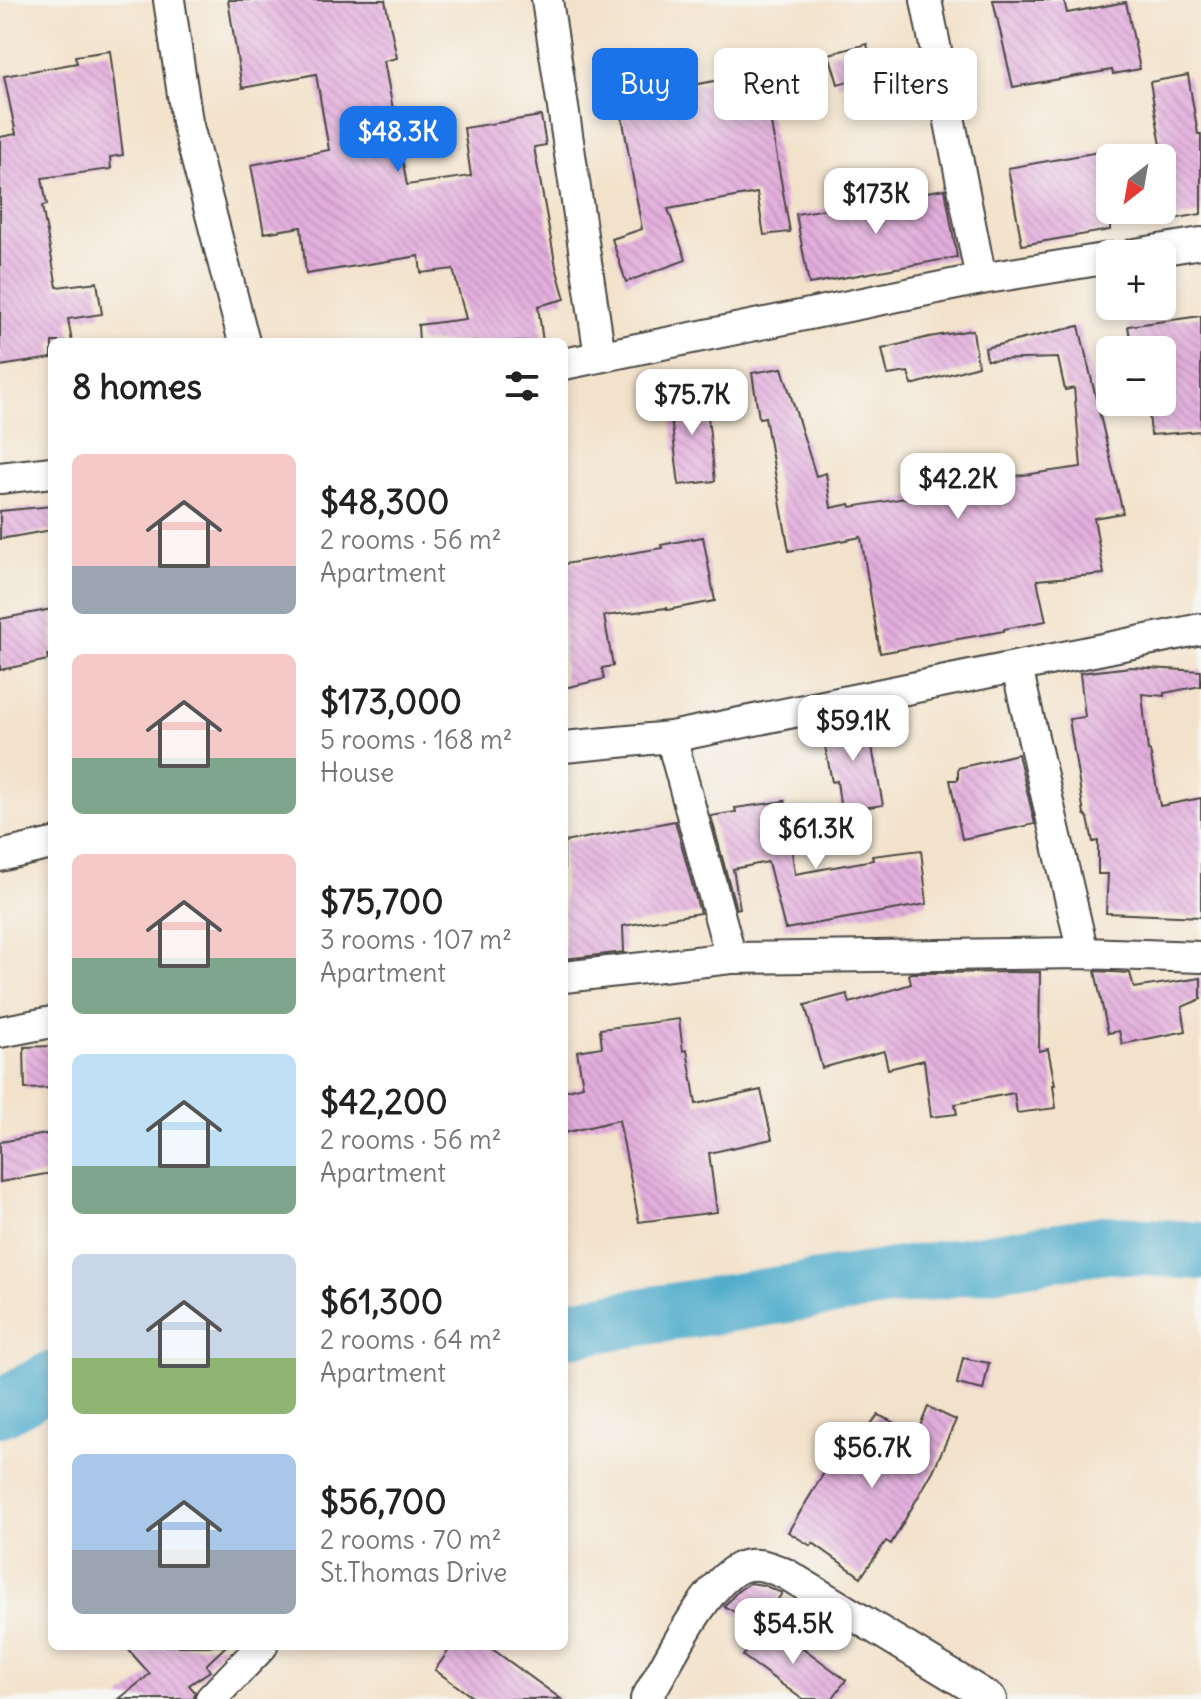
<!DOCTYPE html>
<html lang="en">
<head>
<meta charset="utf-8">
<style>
  body { margin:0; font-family:Delius,sans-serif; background:#f2f2f2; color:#222; height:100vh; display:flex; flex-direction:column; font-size:30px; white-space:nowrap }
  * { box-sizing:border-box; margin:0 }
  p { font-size:26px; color:#767676 }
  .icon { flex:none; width:44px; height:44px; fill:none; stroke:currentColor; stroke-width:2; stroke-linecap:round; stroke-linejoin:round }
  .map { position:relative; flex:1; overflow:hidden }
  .panel { position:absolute; left:48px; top:338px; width:520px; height:1312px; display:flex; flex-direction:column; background:#fff; border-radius:12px; box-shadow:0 4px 12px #0003 }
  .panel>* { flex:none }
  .hud { position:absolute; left:592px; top:48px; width:488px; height:72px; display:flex; gap:16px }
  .needle { width:52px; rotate:211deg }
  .tools { position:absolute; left:1096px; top:144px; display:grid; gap:16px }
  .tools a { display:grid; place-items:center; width:80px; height:80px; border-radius:12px; background:#fff; box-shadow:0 4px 12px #0003; font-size:40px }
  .price { position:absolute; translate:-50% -68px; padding:0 18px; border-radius:16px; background:#fff; color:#222; font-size:26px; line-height:52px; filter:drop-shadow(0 2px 4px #0008) }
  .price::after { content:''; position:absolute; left:50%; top:48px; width:24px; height:18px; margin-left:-12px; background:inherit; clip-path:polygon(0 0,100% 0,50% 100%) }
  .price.selected { background:#1a73e8; color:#fff }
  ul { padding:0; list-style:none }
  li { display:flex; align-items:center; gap:24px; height:200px; padding:0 24px }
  li span { display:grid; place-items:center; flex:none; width:224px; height:160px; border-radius:12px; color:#555 }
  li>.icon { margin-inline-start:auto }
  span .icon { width:96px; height:96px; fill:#fffc; stroke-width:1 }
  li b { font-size:34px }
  h2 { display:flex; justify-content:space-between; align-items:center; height:96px; padding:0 24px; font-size:34px }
  .chip { padding:0 28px; border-radius:12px; background:#fff; box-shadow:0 4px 12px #0003; font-size:28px; line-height:72px }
  .chip.selected { background:#1a73e8; color:#fff }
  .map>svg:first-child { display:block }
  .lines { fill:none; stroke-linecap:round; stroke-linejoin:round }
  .river { stroke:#4baaca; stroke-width:58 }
  .building { fill:url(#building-back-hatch) }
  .minor-casing { stroke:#494643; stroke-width:34 }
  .minor { stroke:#fff; stroke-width:30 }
</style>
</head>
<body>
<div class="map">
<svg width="1201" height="1699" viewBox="0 0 1201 1699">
  <defs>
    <pattern id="building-back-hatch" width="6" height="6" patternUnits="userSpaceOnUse" patternTransform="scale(2)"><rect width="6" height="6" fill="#e2addc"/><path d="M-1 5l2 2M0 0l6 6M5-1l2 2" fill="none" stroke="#c295bd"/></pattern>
  </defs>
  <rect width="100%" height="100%" fill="#f6f6f2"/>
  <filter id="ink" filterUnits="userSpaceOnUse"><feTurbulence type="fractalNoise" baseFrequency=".0125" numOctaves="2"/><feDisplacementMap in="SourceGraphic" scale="16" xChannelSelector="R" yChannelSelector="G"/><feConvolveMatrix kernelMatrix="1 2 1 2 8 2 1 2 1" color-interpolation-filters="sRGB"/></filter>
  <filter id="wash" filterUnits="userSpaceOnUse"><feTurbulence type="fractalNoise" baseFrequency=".006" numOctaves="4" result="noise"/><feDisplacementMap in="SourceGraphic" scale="32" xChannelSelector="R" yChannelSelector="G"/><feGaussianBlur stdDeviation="1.8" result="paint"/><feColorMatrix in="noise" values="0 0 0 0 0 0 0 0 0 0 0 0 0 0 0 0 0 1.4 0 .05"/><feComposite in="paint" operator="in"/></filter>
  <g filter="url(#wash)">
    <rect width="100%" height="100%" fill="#f3e2cb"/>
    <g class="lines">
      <g class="river">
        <path d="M564,1329L1104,1244L1201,1251"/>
        <path d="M0,1408L52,1380"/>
      </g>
    </g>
    <g id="blocks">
      <g class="building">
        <path d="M228,0H385L397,58L384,61L407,185L471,176L464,128L541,116L546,145L534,147L556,267L565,299L538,306L543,342H419L418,325L466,319L453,269L421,273L419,256L306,274L301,227L264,233L251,165L329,150L316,74L242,88Z"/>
        <path d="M993,0H1064L1067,13L1126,2L1140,69L1113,74L1112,70L1013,87Z"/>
        <path d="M867,44L875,74L838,84L829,54Z"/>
        <path d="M110,51L123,155L110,157L111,169L42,178L47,205L42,206L57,287L97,282L102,314L68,319L72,342H52V358L0,366V137L16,134L4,76L77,63L75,56Z"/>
        <path d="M762,72L790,232L764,235L757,193L668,209L686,260L626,282L612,239L642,229L619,99Z"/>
        <path d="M1188,75L1198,134H1201V214L1162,221V151L1150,82Z"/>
        <path d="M1110,150V230L1022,245L1008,168Z"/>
        <path d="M945,189L957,257L809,284L796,214Z"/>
        <path d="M1201,316V431L1151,435L1148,402H1162V350H1132L1128,326Z"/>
        <path d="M1079,326L1123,513L1094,518L1104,574L1037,580L1046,621L1004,629V631L880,653L861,537L789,551L765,417L759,418L752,373L782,368L816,476L826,473L831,508L850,504L851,507L974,487L973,482L1081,467L1074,388L1065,390L1058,358L987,360L985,348Z"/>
        <path d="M973,330L978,366L912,385L908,372L888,375L882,349L929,337Z"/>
        <path d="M705,389L715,481L679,485L668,392Z"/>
        <path d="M52,506V530L0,539V511Z"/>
        <path d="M703,537L715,601L667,610V608L604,616L613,666L602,668L604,679L564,688V564L662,548L661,545Z"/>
        <path d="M52,609V654L47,655L48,660L0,670V619Z"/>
        <path d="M1131,667L1201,671V686L1164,693V696L1142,694L1148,751H1150L1160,806L1201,798V917L1106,913L1108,874H1098V841L1093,842L1088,818L1084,814L1069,719L1085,717L1080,673Z"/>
        <path d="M866,716L883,805L841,811L837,781L832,782L821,725Z"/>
        <path d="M1018,754L1035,824L962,839L950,780H958V768Z"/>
        <path d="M785,801L795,874L873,860L872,856L921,850L927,904L785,929L768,862L733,869L740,908L736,909L711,816L736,812L735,808Z"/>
        <path d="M675,821L700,913L623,926L624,952L564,959V842Z"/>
        <path d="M1095,971L1130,973L1134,988L1201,978V999L1182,1007L1186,1031L1122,1044L1119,1031L1108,1033Z"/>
        <path d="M1040,972L1039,1051L1048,1049L1055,1085H1053L1056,1108L1017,1113L1014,1093L955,1104L957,1114L931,1117L924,1060L888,1069L884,1051L822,1068L805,1005L847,994L850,1003L911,984L909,974L911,973Z"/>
        <path d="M679,1019L683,1051L687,1050L696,1104L761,1090L772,1139L709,1153L717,1212L639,1222L619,1120L564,1133V1091L583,1086L577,1051L602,1047L600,1029Z"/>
        <path d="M52,1046V1088L25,1089L24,1047Z"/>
        <path d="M52,1133V1173L0,1182V1142Z"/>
        <path d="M963,1358L989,1363L983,1390L957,1384Z"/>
        <path d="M928,1407L956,1420L933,1471L891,1544L886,1541L861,1577L813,1543L811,1546L788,1532L836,1453L846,1456L878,1415L917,1433Z"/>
        <path d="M750,1583L763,1585L782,1593L760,1627L724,1606L738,1591Z"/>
        <path d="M768,1622L846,1680L832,1699H802L743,1656Z"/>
        <path d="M125,1646H226L206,1665L210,1671L189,1685L195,1692L194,1699H119L150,1674Z"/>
        <path d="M452,1646H488L561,1699H475L435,1670Z"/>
      </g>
    </g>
  </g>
  <g filter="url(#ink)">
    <use href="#blocks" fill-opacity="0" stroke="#494643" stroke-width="2"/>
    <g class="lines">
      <g class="minor-casing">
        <g id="minor">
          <path d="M169,0L187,122L244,342"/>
          <path d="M547,0L600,356"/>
          <path d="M926,0L981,279"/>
          <path d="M1135,254L1201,243"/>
          <path d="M564,364L981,279L1110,258"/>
          <path d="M0,478L52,472"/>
          <path d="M1017,668L1083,953"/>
          <path d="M671,737L731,958"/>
          <path d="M564,747L671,737L1201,629"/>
          <path d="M0,856L52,844"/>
          <path d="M564,977L731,958L1083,953L1201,957"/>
          <path d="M0,1032L52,1022"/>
          <path d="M211,1699L262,1646"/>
          <path d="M646,1699C667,1665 704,1585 739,1568C755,1560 771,1568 786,1574L991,1699"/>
        </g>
      </g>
      <use href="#minor" class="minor"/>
    </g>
  </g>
</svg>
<div class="tools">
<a><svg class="needle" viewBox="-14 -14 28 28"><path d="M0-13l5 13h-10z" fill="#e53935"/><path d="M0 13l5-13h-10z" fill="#767676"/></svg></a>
<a>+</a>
<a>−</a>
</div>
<b class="price selected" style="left:398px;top:174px">$48.3K</b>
<b class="price" style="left:876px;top:236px">$173K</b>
<b class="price" style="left:692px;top:437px">$75.7K</b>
<b class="price" style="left:958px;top:521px">$42.2K</b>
<b class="price" style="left:853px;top:763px">$59.1K</b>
<b class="price" style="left:816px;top:871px">$61.3K</b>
<b class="price" style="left:872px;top:1490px">$56.7K</b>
<b class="price" style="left:793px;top:1666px">$54.5K</b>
<div class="hud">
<a class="chip selected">Buy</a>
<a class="chip">Rent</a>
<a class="chip">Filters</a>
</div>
<section class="panel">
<h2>8 homes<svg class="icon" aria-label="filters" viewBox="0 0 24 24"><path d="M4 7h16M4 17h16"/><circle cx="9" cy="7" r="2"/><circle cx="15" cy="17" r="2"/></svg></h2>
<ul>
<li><span style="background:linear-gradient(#f6c9c9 70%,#9aa5b1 0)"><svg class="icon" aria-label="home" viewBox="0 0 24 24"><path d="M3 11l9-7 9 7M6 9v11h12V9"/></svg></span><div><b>$48,300</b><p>2 rooms · 56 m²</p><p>Apartment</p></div></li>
<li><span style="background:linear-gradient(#f6c9c9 65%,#7fa58c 0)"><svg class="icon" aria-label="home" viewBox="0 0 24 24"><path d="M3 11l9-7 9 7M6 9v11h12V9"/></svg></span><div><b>$173,000</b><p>5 rooms · 168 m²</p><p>House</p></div></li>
<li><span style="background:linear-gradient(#f6c9c9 65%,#7fa58c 0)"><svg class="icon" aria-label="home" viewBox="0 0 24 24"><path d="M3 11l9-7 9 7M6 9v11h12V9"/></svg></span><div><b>$75,700</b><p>3 rooms · 107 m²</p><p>Apartment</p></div></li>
<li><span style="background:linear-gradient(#bfe0f5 70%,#7fa58c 0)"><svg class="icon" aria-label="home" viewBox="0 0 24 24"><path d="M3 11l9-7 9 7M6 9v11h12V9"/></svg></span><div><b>$42,200</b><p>2 rooms · 56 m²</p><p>Apartment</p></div></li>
<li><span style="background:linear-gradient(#c9d6e8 65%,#8fb573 0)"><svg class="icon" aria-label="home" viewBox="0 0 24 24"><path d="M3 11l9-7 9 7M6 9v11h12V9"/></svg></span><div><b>$61,300</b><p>2 rooms · 64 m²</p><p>Apartment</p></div></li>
<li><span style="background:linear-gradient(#a9c7e8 60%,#9aa5b1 0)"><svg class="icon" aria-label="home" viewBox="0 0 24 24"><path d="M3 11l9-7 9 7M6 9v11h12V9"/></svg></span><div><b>$56,700</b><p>2 rooms · 70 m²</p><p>St.Thomas Drive</p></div></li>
</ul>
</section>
</div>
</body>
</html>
